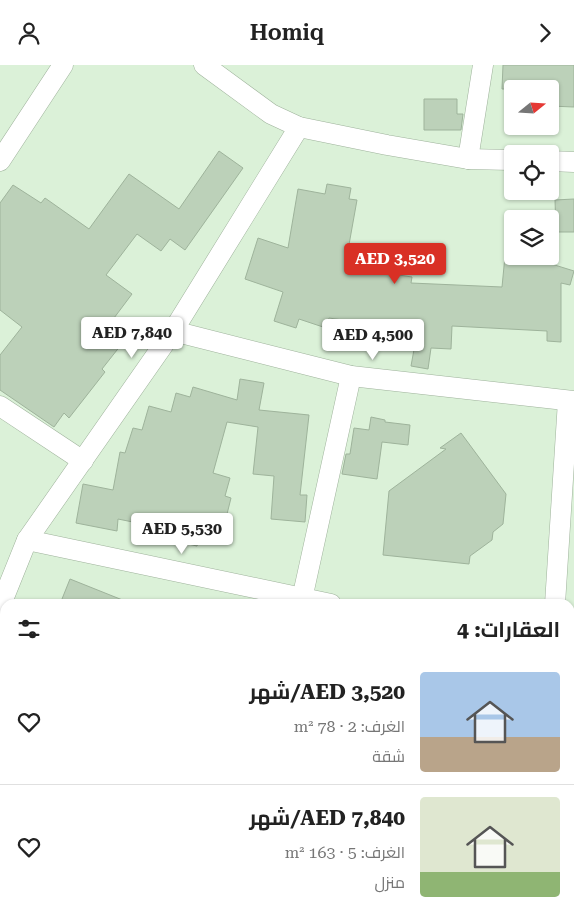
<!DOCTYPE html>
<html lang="ar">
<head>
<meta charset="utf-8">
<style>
  body { margin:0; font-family:"Roboto Serif",Cairo,serif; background:#f6f6f6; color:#222; direction:rtl; height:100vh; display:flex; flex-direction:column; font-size:19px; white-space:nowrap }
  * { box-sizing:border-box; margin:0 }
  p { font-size:16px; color:#767676 }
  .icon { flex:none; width:28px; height:28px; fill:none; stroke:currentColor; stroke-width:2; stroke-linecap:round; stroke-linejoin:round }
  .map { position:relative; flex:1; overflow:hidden; direction:ltr }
  .side { position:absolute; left:0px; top:534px; width:575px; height:321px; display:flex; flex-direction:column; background:#fff; border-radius:15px 15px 0 0; box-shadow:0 1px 4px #0004; direction:rtl }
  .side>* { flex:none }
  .needle { width:32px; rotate:72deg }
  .fabs { position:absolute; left:504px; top:15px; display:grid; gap:10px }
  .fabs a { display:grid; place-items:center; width:55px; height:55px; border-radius:5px; background:#fff; box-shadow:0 1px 4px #0004; font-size:25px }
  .price { position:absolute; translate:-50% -42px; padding:0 11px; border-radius:5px; background:#fff; color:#222; font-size:16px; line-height:32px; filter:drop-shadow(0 1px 2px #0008) }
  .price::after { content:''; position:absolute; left:50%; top:30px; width:15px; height:11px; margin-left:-8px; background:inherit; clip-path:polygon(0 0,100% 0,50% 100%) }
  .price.current { background:#d93025; color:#fff }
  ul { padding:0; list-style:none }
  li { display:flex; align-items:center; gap:15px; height:125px; padding:0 15px }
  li+li { border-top:1px solid #e0e0e0 }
  li span { display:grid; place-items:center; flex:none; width:140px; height:100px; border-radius:5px; color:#555 }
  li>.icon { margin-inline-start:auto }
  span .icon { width:60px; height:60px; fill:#fffc; stroke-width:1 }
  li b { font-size:21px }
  h2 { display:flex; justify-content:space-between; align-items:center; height:60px; padding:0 15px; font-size:21px }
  header { display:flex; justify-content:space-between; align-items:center; height:65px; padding:0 15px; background:#fff; font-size:22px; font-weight:600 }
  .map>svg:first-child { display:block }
  .building { fill:#bcd1b9; stroke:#9eb39b }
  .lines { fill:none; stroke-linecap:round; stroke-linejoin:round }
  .service-casing { stroke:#9eb29b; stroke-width:11 }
  .minor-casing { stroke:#9eb29b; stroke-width:21 }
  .service { stroke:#fff; stroke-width:10 }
  .minor { stroke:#fff; stroke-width:20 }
</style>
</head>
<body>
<header><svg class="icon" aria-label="forward" viewBox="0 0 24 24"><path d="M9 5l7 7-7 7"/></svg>Homiq<svg class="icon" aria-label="person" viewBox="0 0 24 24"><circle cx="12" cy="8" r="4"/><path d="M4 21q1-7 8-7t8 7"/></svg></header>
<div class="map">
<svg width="574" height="854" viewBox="0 0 574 854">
  <rect width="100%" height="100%" fill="#dbf1d8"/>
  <g class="building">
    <path d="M503,0H574V42L550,41V24H502Z"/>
    <path d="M424,34H457V49H463L461,65H424Z"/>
    <path d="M219,86L243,103L185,185L170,174L161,186L137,169L106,210L132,229L114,253L132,266L102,304L105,307L69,353L64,348L54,362L0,325V290L22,262L0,245V138L13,120L41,138L45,133L89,164L129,109L179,144Z"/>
    <path d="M327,119L351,123L349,134L357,135L345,202L412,212L411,218L502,222L505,191H546L545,197L574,206L570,220L561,218V277L547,276V266L452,261L451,284L431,283L428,304L411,301L415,279L398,285L390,262L329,253L326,263L299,254L296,263L274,256L283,227L245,214L258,173L288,183L298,124L325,129Z"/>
    <path d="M574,134V167H556L555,135Z"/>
    <path d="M240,314L264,318L259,345L309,350L300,430H307L305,457L271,454L274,411L253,409L258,362L227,357L213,408L230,413L225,431L231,433L225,457L213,454L208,474L200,472L197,481L175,476L177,466L118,454L117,466L76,458L83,419L113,425L120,387L125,388L133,363L142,365L149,341L171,347L176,328L190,332L193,322L237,335Z"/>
    <path d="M371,352L385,355V357L410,360L408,380L382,377L377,414L342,409L346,389H350L354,363L369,365Z"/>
    <path d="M461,368L506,429L503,459L493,467L492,475L470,491L469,499L383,490L389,426L446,384L440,383Z"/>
    <path d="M70,514L130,538V539H60Z"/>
  </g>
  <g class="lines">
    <g class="service-casing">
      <path id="service" d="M209,854L210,850"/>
    </g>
    <g class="minor-casing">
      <g id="minor">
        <path d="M204,0L271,49L299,62L387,80L468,94L512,95"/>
        <path d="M468,94L483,0"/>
        <path d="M0,96L63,0"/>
        <path d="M550,96L574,97"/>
        <path d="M173,266L351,311L574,336"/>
        <path d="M0,341L83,396"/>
        <path d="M27,475L331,539"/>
        <path d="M302,534L351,311"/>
        <path d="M555,539L568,336"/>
        <path d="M0,542L27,475L173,266L299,62"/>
        <path d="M570,570H574"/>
        <path d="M0,703L5,704"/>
        <path d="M570,800H574"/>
        <path d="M130,854L131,850"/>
        <path d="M439,854L440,850"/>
      </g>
    </g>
    <use href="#service" class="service"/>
    <use href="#minor" class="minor"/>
  </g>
</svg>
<div class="fabs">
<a><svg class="needle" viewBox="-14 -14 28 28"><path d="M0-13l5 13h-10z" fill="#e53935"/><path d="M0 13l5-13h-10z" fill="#767676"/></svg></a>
<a><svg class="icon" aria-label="locate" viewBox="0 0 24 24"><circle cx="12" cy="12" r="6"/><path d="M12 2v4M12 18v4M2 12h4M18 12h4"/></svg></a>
<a><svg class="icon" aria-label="layers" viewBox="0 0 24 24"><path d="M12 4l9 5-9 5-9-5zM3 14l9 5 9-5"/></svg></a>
</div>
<b class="price current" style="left:395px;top:220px">AED 3,520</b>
<b class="price" style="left:132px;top:294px">AED 7,840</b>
<b class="price" style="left:373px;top:296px">AED 4,500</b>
<b class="price" style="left:182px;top:490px">AED 5,530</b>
<section class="side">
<h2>العقارات: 4<svg class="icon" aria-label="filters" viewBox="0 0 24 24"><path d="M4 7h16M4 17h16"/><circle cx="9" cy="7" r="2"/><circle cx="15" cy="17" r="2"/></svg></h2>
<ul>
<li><span style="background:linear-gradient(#a9c7e8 65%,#b9a48a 0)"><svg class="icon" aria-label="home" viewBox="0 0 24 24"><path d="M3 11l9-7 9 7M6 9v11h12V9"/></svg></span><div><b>AED 3,520/شهر</b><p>الغرف: 2 · 78 m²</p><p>شقة</p></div><svg class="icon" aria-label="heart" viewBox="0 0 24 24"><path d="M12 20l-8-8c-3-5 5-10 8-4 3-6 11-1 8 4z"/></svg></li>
<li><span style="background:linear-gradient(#dfe7d0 75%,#8fb573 0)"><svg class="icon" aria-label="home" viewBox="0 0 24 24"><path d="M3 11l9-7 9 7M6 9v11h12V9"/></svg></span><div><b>AED 7,840/شهر</b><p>الغرف: 5 · 163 m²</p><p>منزل</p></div><svg class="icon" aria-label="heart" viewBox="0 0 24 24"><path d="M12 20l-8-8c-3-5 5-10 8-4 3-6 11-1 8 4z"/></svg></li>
</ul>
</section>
</div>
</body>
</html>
